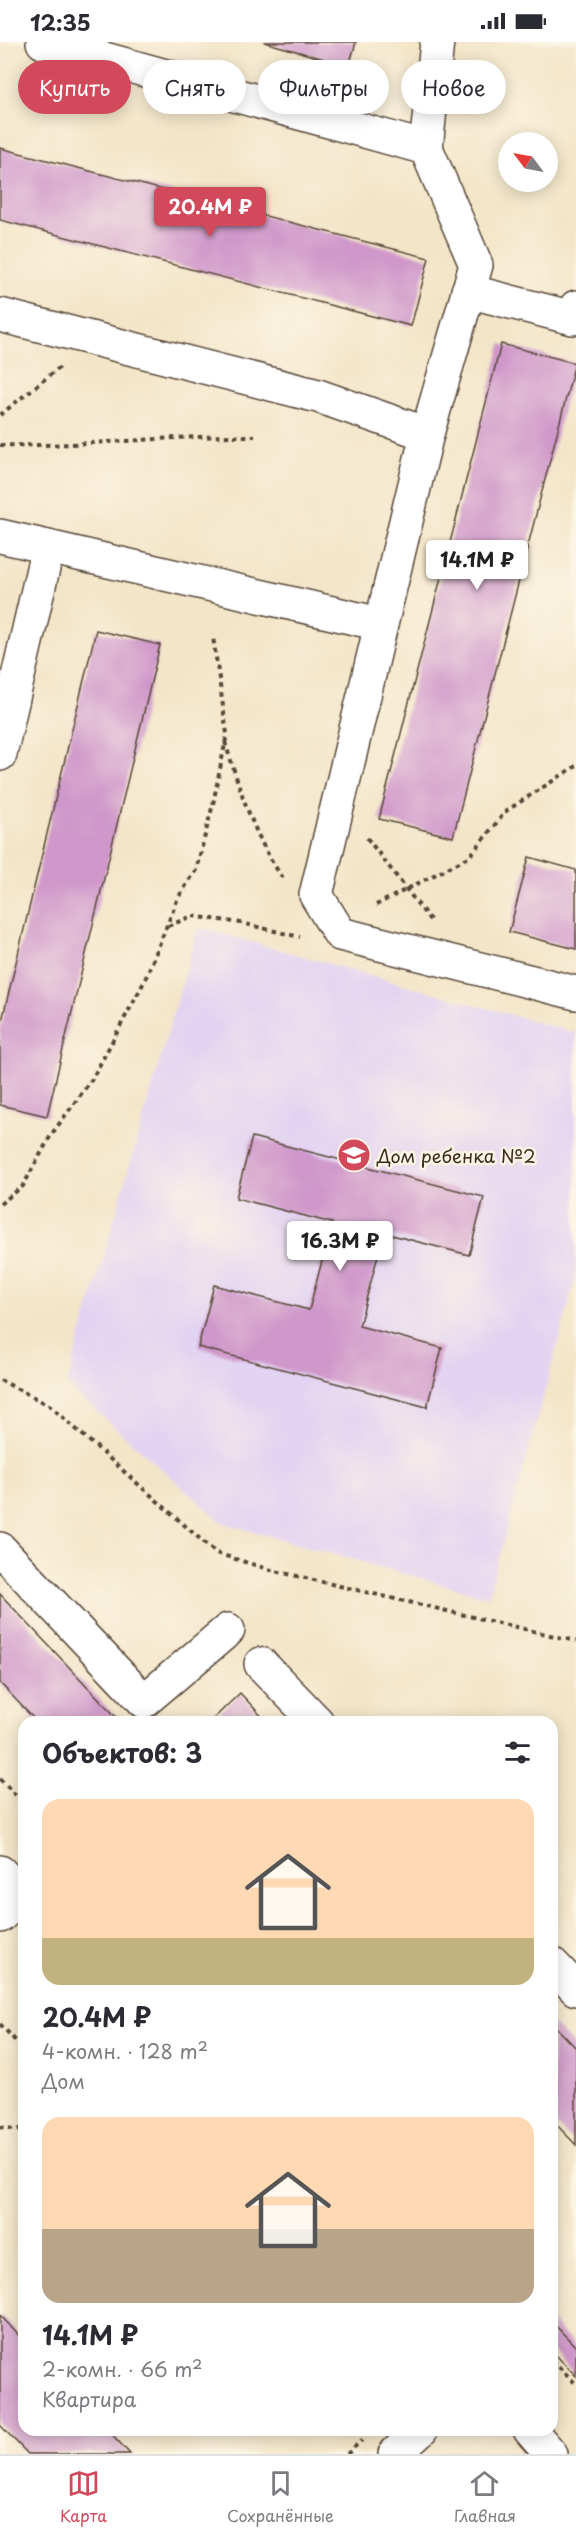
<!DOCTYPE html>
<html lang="ru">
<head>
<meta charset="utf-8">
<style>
  body { margin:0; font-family:"Playpen Sans",sans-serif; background:#f2f2f3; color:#2b2b33; height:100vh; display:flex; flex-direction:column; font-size:22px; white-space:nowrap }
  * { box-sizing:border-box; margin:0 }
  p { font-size:20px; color:#7c7c81 }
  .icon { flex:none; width:33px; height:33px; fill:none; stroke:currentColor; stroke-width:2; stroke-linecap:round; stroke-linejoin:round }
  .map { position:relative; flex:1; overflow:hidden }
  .sheet { position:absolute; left:18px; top:1674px; width:540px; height:720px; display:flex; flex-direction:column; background:#fff; border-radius:18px; box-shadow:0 3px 15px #0003 }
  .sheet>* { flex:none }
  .hud { position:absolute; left:18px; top:18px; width:540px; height:54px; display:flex; gap:12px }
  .needle { width:39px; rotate:302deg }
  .controls { position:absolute; left:498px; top:90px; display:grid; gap:12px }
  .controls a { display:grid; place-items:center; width:60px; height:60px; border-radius:50%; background:#fff; box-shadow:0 3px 15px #0003; font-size:30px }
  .price { position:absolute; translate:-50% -51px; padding:0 14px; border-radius:6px; background:#fff; color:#222; font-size:20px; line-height:39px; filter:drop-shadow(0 2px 3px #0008) }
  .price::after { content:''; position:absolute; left:50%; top:36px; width:18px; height:14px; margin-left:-9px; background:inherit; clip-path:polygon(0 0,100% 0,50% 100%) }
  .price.selected { background:#d1495b; color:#fff }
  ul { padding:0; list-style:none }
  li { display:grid; align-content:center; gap:12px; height:318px; padding:0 24px }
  li span { display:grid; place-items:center; height:186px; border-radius:18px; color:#555 }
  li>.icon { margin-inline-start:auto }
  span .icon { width:108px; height:108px; fill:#fffc; stroke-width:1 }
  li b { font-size:26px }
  h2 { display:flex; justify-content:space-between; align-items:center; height:72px; padding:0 24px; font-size:26px }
  .chip { padding:0 21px; border-radius:27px; background:#fff; box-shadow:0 3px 15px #0003; font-size:21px; line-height:54px }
  .chip.selected { background:#d1495b; color:#fff }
  .status { display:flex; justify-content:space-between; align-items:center; height:42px; padding:0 30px; background:#fff; direction:ltr }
  .status svg { height:16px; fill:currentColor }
  .tabs { display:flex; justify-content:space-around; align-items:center; height:84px; border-top:2px solid #e1e1e2; background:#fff; font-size:16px; color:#7c7c81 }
  .tabs a { display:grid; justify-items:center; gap:3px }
  .tabs .selected { color:#d1495b }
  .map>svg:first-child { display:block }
  .built { fill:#e3d3f2 }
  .building { fill:#cf97ca }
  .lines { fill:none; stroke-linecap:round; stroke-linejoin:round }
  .minor-casing { stroke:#574638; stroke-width:36 }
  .major-casing { stroke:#574638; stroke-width:36 }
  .path { stroke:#574638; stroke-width:4; stroke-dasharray:4.5 4.5; stroke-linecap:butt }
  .minor { stroke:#fff; stroke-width:33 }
  .major { stroke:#fff; stroke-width:33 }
  .labels { text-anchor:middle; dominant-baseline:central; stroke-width:5; stroke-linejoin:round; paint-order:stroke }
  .poi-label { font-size:18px; fill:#3b2a1e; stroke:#fcf5e5; text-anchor:start }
</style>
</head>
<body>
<div class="status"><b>12:35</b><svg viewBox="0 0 49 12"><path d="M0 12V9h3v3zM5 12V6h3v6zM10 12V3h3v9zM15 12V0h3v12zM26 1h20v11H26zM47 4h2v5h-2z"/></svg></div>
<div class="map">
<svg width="576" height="2412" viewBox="0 0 576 2412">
  <rect width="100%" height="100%" fill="#fcf5e5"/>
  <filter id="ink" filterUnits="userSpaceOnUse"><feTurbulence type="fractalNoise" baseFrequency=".0167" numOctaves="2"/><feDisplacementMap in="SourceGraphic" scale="12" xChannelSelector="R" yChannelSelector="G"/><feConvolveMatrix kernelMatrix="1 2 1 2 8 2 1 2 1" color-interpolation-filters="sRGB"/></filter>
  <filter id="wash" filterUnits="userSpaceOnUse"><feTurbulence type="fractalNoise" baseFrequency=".008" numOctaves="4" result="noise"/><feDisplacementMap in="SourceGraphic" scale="24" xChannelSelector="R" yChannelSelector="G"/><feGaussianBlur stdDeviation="1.35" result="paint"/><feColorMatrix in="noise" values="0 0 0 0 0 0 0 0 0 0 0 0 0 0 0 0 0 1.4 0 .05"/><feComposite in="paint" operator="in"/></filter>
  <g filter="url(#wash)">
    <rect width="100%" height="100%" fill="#f3e5c8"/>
    <path class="built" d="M198,885L576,991V1236L488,1555L223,1481L67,1343Z"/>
    <g id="blocks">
      <g class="building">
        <path d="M264,0H356L349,24Z"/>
        <path d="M0,106L429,216L411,284L0,178Z"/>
        <path d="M501,302L575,321L453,795L379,777Z"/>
        <path d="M96,588L160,603L47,1074L0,1063V987Z"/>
        <path d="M529,815L576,828V907L509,890Z"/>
        <path d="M252,1095L484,1155L469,1213L384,1191L359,1284L442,1306L427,1365L198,1305L214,1243L309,1268L332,1181L236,1156Z"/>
        <path d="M0,1552L121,1680H37L0,1641Z"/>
        <path d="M240,1651L267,1680H210Z"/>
        <path d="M552,1981L576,2006V2103L552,2078Z"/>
        <path d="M0,2273L24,2299V2388H108L130,2412H28L0,2383Z"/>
        <path d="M552,2280L576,2305V2334L552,2309Z"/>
      </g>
    </g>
  </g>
  <g filter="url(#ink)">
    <use href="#blocks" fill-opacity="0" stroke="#574638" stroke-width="1.5"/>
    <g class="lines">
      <g class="minor-casing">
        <g id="minor">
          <path d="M43,0L426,106L437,0"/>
          <path d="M468,249L573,276L576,265"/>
          <path d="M0,273L318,354L427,392L476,223L426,106"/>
          <path d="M427,392L316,853L340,892L576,951"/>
          <path d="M0,494L48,505L0,712"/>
          <path d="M48,505L380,582"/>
          <path d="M0,1507L144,1659L228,1588"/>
          <path d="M261,1622L317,1680"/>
          <path d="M0,1874L22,1854"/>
          <path d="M552,1922L576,1947"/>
          <path d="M395,2412L421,2388"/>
        </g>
      </g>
      <g class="major-casing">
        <g id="major">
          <path d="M0,1830L24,1855"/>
          <path d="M530,2388L551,2412"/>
        </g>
      </g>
      <g class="path">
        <path d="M0,373L60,325"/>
        <path d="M0,403C85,405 170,393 255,394"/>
        <path d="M225,700C240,747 254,796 283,836"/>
        <path d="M367,796L430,878"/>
        <path d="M376,863L469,815L506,769L576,724"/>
        <path d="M168,884L192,874L241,881L300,895"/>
        <path d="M0,1162L23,1144L51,1093L92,1037L144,940L178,856L196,828L213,762L227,692L213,595"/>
        <path d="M0,1338L49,1363L216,1511L271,1528L576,1599"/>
        <path d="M0,1737L24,1762"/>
        <path d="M0,1982L24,2008"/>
        <path d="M0,2085L24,2088"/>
        <path d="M552,2318L576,2342"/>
        <path d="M347,2412L362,2398"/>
      </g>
      <use href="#minor" class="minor"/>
      <use href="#major" class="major"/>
    </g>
  </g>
  <defs>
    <g id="school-disc" transform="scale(1.725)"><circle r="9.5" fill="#d1495b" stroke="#fcf5e5"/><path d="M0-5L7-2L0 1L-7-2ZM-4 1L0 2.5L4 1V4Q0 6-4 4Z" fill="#fff"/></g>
  </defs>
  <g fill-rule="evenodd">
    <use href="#school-disc" x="354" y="1113"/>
  </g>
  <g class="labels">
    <g class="poi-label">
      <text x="377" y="1113">Дом ребенка №2</text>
    </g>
  </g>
</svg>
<div class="controls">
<a><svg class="needle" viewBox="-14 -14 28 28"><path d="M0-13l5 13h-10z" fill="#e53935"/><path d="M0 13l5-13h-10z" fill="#7c7c81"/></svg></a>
</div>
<b class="price selected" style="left:210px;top:196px">20.4M ₽</b>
<b class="price" style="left:477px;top:549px">14.1M ₽</b>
<b class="price" style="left:340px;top:1230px">16.3M ₽</b>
<div class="hud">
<a class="chip selected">Купить</a>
<a class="chip">Снять</a>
<a class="chip">Фильтры</a>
<a class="chip">Новое</a>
</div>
<section class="sheet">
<h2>Объектов: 3<svg class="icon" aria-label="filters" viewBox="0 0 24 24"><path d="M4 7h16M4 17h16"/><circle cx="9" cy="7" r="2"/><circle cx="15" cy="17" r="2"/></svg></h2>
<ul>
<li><span style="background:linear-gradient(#ffd9b3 75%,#c2b280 0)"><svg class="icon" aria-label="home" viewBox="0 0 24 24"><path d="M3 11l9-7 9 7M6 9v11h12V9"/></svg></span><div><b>20.4M ₽</b><p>4-комн. · 128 m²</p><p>Дом</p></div></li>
<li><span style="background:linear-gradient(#ffd9b3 60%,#b9a48a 0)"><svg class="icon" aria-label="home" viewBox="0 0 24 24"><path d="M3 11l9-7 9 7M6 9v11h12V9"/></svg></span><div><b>14.1M ₽</b><p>2-комн. · 66 m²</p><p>Квартира</p></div></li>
</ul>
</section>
</div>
<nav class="tabs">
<a class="selected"><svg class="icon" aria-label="map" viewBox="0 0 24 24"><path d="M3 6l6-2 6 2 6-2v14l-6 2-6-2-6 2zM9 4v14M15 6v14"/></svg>Карта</a>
<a><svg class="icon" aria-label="saved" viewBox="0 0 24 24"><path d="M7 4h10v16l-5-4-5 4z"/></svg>Сохранённые</a>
<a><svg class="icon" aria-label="home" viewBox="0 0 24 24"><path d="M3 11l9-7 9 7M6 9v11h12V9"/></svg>Главная</a>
</nav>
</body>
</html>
